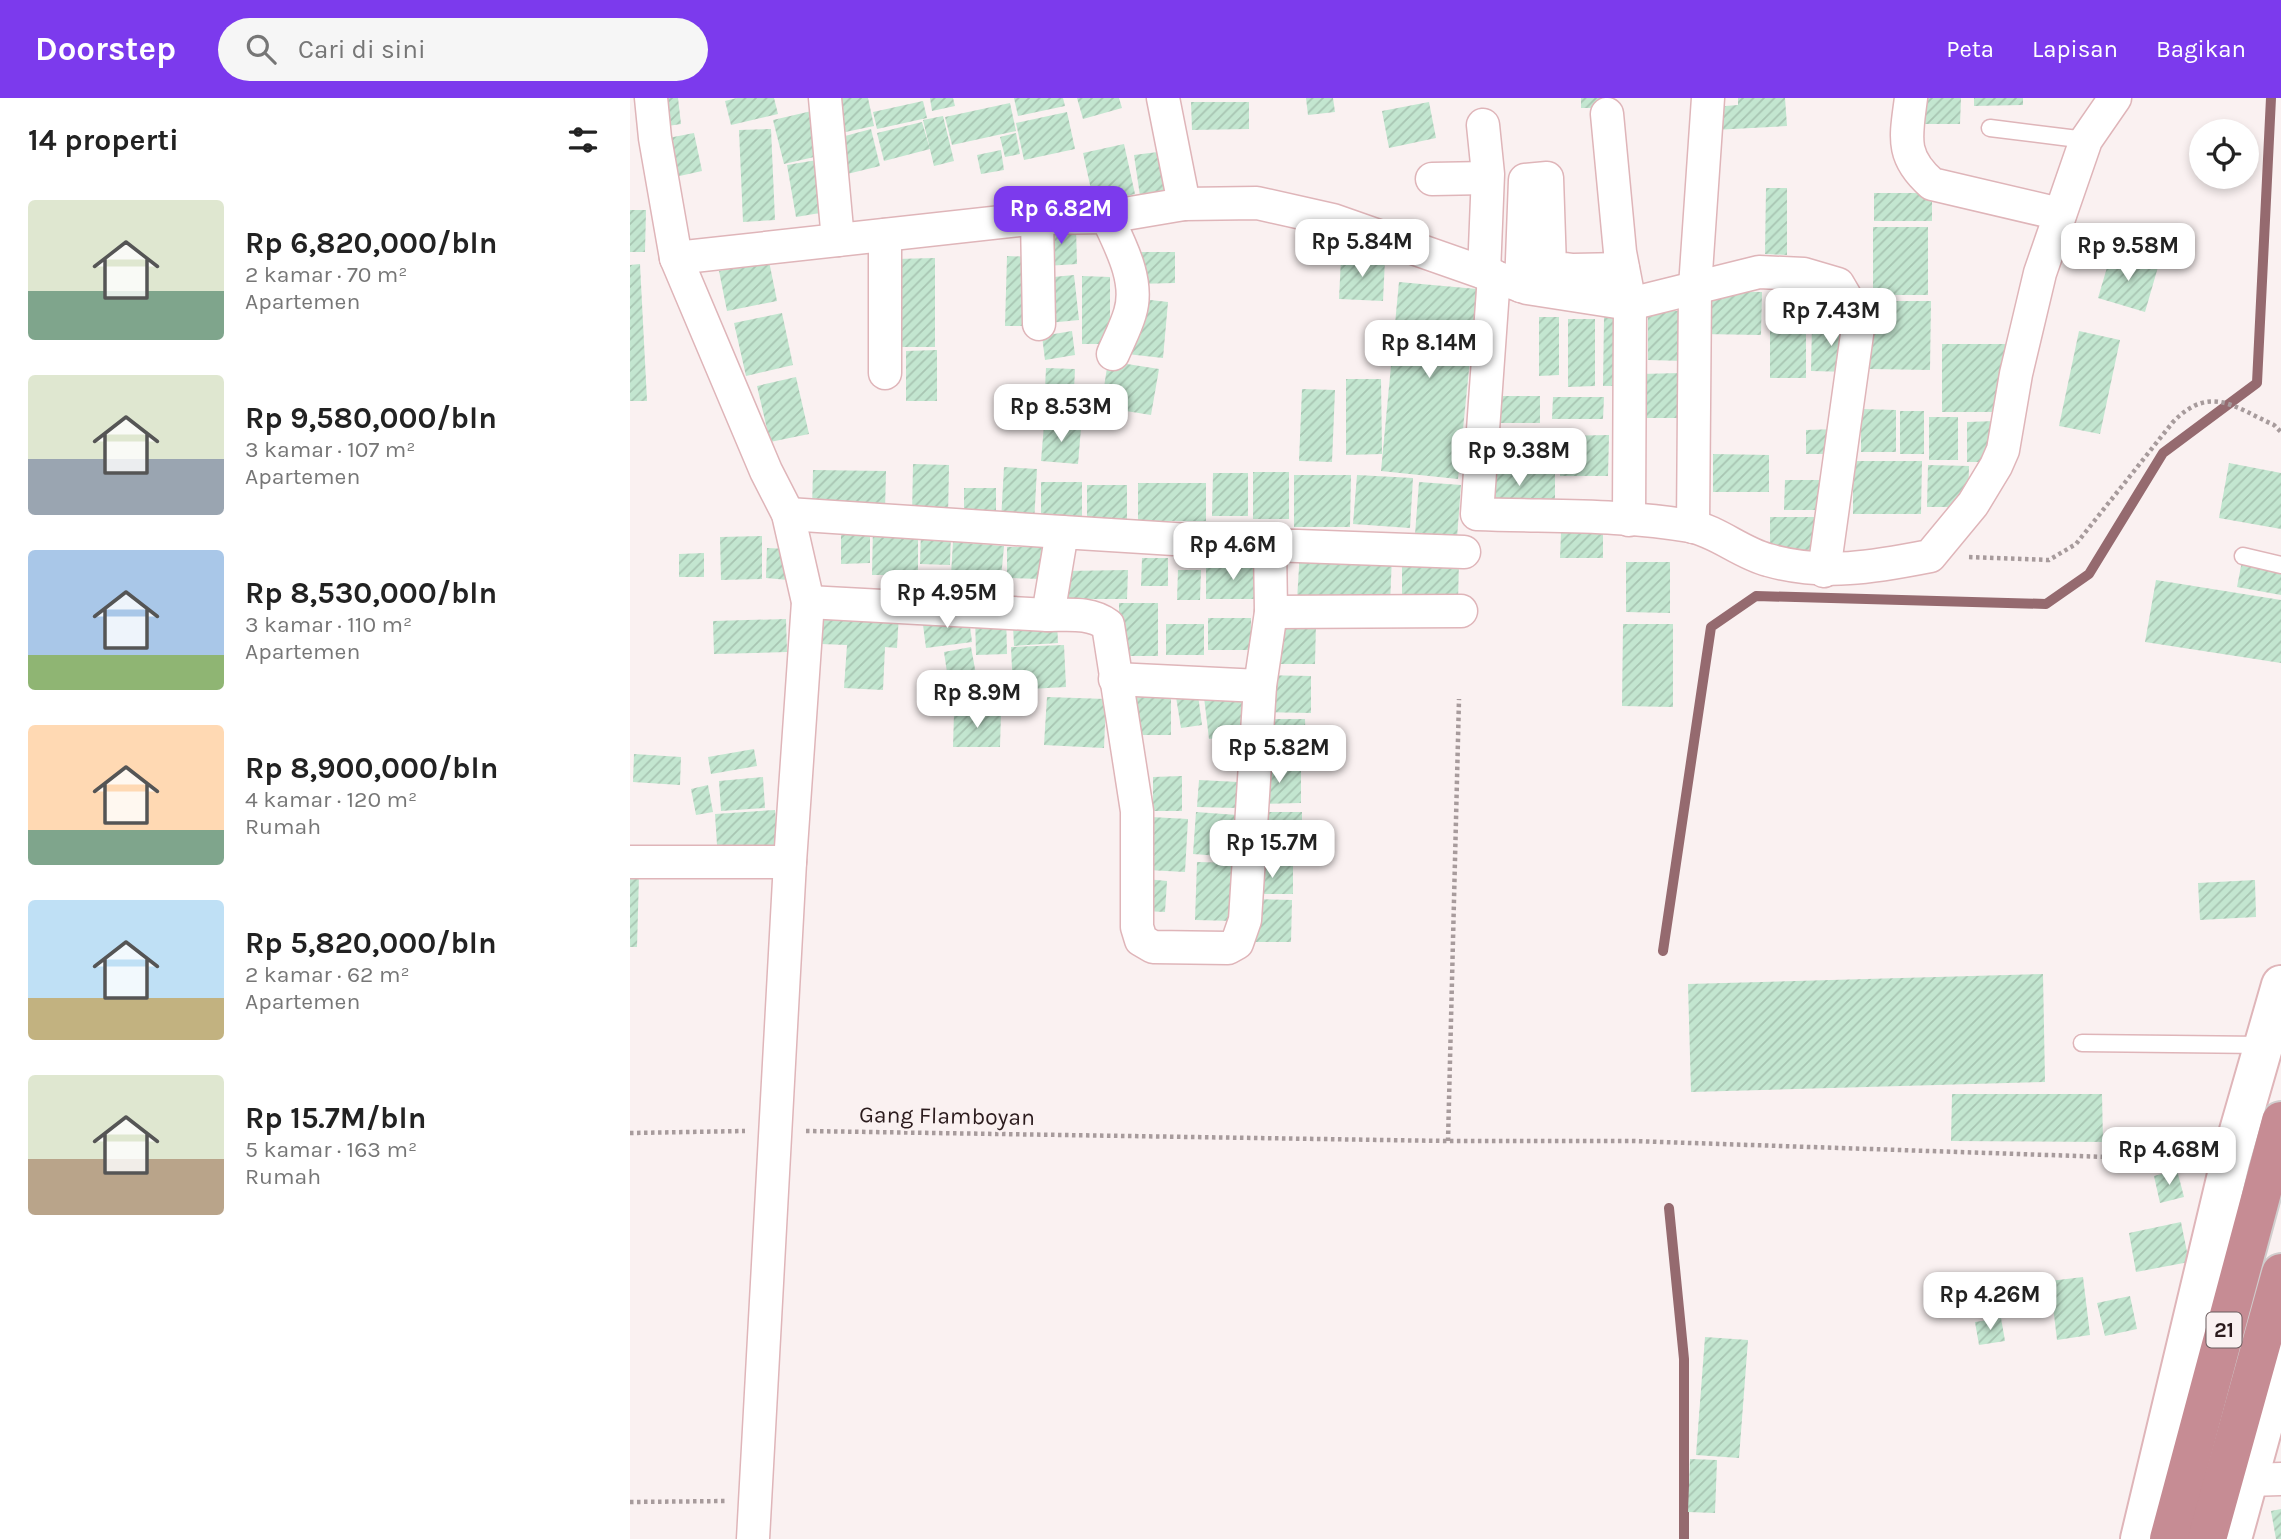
<!DOCTYPE html>
<html lang="id">
<head>
<meta charset="utf-8">
<style>
  body { margin:0; font-family:Karla,sans-serif; background:#f6f6f6; color:#222; height:100vh; display:flex; flex-direction:column; font-size:26px; white-space:nowrap }
  * { box-sizing:border-box; margin:0 }
  p { font-size:23px; color:#767676 }
  .icon { flex:none; width:38px; height:38px; fill:none; stroke:currentColor; stroke-width:2; stroke-linecap:round; stroke-linejoin:round }
  .map { position:relative; flex:1; overflow:hidden }
  .details { display:flex; flex-direction:column; background:#fff; width:630px }
  .details>* { flex:none }
  .tools { position:absolute; left:1559px; top:21px; display:grid; gap:14px }
  .tools a { display:grid; place-items:center; width:70px; height:70px; border-radius:50%; background:#fff; box-shadow:0 4px 10px #0003; font-size:35px }
  .price { position:absolute; translate:-50% -60px; padding:0 16px; border-radius:14px; background:#fff; color:#222; font-size:23px; line-height:46px; filter:drop-shadow(0 2px 4px #0008) }
  .price::after { content:''; position:absolute; left:50%; top:42px; width:21px; height:16px; margin-left:-10px; background:inherit; clip-path:polygon(0 0,100% 0,50% 100%) }
  .price.selected { background:#7c3aed; color:#fff }
  ul { padding:0; list-style:none }
  li { display:flex; align-items:center; gap:21px; height:175px; padding:0 28px }
  li span { display:grid; place-items:center; flex:none; width:196px; height:140px; border-radius:7px; color:#555 }
  li>.icon { margin-inline-start:auto }
  span .icon { width:84px; height:84px; fill:#fffc; stroke-width:1 }
  li b { font-size:30px }
  h2 { display:flex; justify-content:space-between; align-items:center; height:84px; padding:0 28px; font-size:30px }
  header { display:flex; align-items:center; gap:42px; box-sizing:border-box; height:98px; padding:0 35px; background:#7c3aed; color:#fff }
  header strong { font-size:33px }
  nav { display:flex; gap:38px; margin-inline-start:auto; font-size:24px }
  .search { width:490px; height:63px; background:#f6f6f6; display:flex; align-items:center; gap:18px; box-sizing:border-box; padding:0 24px; border-radius:38px; color:#767676; font-size:26px }
  main { display:flex; flex:1; min-height:0 }
  .map>svg:first-child { display:block }
  .lines { fill:none; stroke-linecap:round; stroke-linejoin:round }
  .stream { stroke:#956a6f; stroke-width:10 }
  .building { fill:url(#building-hatch) }
  .service-casing { stroke:#dfb5b9; stroke-width:19 }
  .minor-casing { stroke:#dfb5b9; stroke-width:35 }
  .tertiary-casing { stroke:#dfb5b9; stroke-width:42 }
  .trunk-casing { stroke:#d0cdcd; stroke-width:42 }
  .path { stroke:#a79b9c; stroke-width:4.5; stroke-dasharray:3.5 3.5; stroke-linecap:butt }
  .service { stroke:#fff; stroke-width:16 }
  .minor { stroke:#fff; stroke-width:32 }
  .tertiary { stroke:#fff; stroke-width:38 }
  .trunk { stroke:#c68c94; stroke-width:38 }
  .labels { text-anchor:middle; dominant-baseline:central; stroke-width:5; stroke-linejoin:round; paint-order:stroke }
  .shield { fill:#faf1f1; stroke:#695b5d; stroke-width:2 }
  .shield-label { font-size:21px; font-weight:bold; fill:#2b1b1d }
  .street-label { font-size:23px; fill:#2b1b1d; stroke:#faf1f1 }
</style>
</head>
<body>
<header>
<strong>Doorstep</strong>
<div class="search"><svg class="icon" aria-label="search" viewBox="0 0 24 24"><circle cx="10" cy="10" r="6"/><path d="M15 15l6 6"/></svg>Cari di sini</div>
<nav><a>Peta</a><a>Lapisan</a><a>Bagikan</a></nav>
</header>
<main>
<section class="details">
<h2>14 properti<svg class="icon" aria-label="filters" viewBox="0 0 24 24"><path d="M4 7h16M4 17h16"/><circle cx="9" cy="7" r="2"/><circle cx="15" cy="17" r="2"/></svg></h2>
<ul>
<li><span style="background:linear-gradient(#dfe7d0 65%,#7fa58c 0)"><svg class="icon" aria-label="home" viewBox="0 0 24 24"><path d="M3 11l9-7 9 7M6 9v11h12V9"/></svg></span><div><b>Rp 6,820,000/bln</b><p>2 kamar · 70 m²</p><p>Apartemen</p></div></li>
<li><span style="background:linear-gradient(#dfe7d0 60%,#9aa5b1 0)"><svg class="icon" aria-label="home" viewBox="0 0 24 24"><path d="M3 11l9-7 9 7M6 9v11h12V9"/></svg></span><div><b>Rp 9,580,000/bln</b><p>3 kamar · 107 m²</p><p>Apartemen</p></div></li>
<li><span style="background:linear-gradient(#a9c7e8 75%,#8fb573 0)"><svg class="icon" aria-label="home" viewBox="0 0 24 24"><path d="M3 11l9-7 9 7M6 9v11h12V9"/></svg></span><div><b>Rp 8,530,000/bln</b><p>3 kamar · 110 m²</p><p>Apartemen</p></div></li>
<li><span style="background:linear-gradient(#ffd9b3 75%,#7fa58c 0)"><svg class="icon" aria-label="home" viewBox="0 0 24 24"><path d="M3 11l9-7 9 7M6 9v11h12V9"/></svg></span><div><b>Rp 8,900,000/bln</b><p>4 kamar · 120 m²</p><p>Rumah</p></div></li>
<li><span style="background:linear-gradient(#bfe0f5 70%,#c2b280 0)"><svg class="icon" aria-label="home" viewBox="0 0 24 24"><path d="M3 11l9-7 9 7M6 9v11h12V9"/></svg></span><div><b>Rp 5,820,000/bln</b><p>2 kamar · 62 m²</p><p>Apartemen</p></div></li>
<li><span style="background:linear-gradient(#dfe7d0 60%,#b9a48a 0)"><svg class="icon" aria-label="home" viewBox="0 0 24 24"><path d="M3 11l9-7 9 7M6 9v11h12V9"/></svg></span><div><b>Rp 15.7M/bln</b><p>5 kamar · 163 m²</p><p>Rumah</p></div></li>
</ul>
</section>
<div class="map">
<svg width="1651" height="1441" viewBox="0 0 1651 1441">
  <defs>
    <pattern id="building-hatch" width="6" height="6" patternUnits="userSpaceOnUse" patternTransform="scale(1.75)"><rect width="6" height="6" fill="#c3e6d0"/><path d="M-1 1l2-2M0 6l6-6M5 7l2-2" fill="none" stroke="#a8c5b2"/></pattern>
  </defs>
  <rect width="100%" height="100%" fill="#faf1f1"/>
  <g class="lines">
    <g class="stream">
      <path d="M1033,853L1081,529L1126,498L1416,506L1459,476L1533,355L1627,285L1641,0"/>
      <path d="M1039,1110L1054,1261V1441"/>
    </g>
  </g>
  <g class="building">
    <path d="M27,0H48L51,26L31,29Z"/>
    <path d="M107,0H144L148,16L101,27L95,3Z"/>
    <path d="M199,0H238L244,28L206,36Z"/>
    <path d="M300,0H323L325,8L302,13Z"/>
    <path d="M384,0H433L435,8L388,18Z"/>
    <path d="M447,0H489L492,10L453,21Z"/>
    <path d="M676,0H703L705,14L678,17Z"/>
    <rect x="951" y="0" width="27" height="10"/>
    <path d="M1108,0H1155L1157,28L1084,32L1083,9L1108,7Z"/>
    <path d="M1292,0H1331L1330,26H1292Z"/>
    <path d="M1344,0H1393V7L1344,8Z"/>
    <path d="M293,3L297,20L247,31L243,14Z"/>
    <path d="M561,4H619V31L562,32Z"/>
    <path d="M799,4L806,40L759,50L752,13Z"/>
    <path d="M380,5L386,33L322,47L315,19Z"/>
    <path d="M186,12L197,56L154,66L143,22Z"/>
    <path d="M437,14L445,51L394,62L386,25Z"/>
    <path d="M313,18L324,63L304,68L293,22Z"/>
    <path d="M292,24L300,51L254,63L247,35Z"/>
    <path d="M141,31L145,122L113,124L109,32Z"/>
    <path d="M241,31L250,68L213,77L204,41Z"/>
    <path d="M64,35L72,73L36,81L28,42Z"/>
    <path d="M386,35L390,56L375,59L370,39Z"/>
    <path d="M494,46L505,96L464,105L453,55Z"/>
    <path d="M371,52L374,72L351,76L347,57Z"/>
    <path d="M536,53L542,94L510,98L504,57Z"/>
    <path d="M193,61L202,113L166,119L157,67Z"/>
    <path d="M1136,90H1157V157L1135,156Z"/>
    <rect x="1244" y="95" width="58" height="28"/>
    <path d="M0,112H16L15,154H0Z"/>
    <path d="M446,129L447,166L416,168L415,131Z"/>
    <rect x="1243" y="129" width="55" height="68"/>
    <path d="M505,154H545V185L506,186Z"/>
    <path d="M1481,156L1528,169L1515,214L1468,200Z"/>
    <path d="M377,158L402,159L400,228H375Z"/>
    <path d="M305,160V249H265V161Z"/>
    <path d="M711,160L755,161L753,203L709,201Z"/>
    <path d="M139,163L147,203L97,213L89,173Z"/>
    <path d="M10,166L17,303H0V167Z"/>
    <path d="M444,177L449,222L418,225L413,180Z"/>
    <path d="M452,178L480,179V246H452Z"/>
    <path d="M769,184L847,191L828,381L751,373Z"/>
    <path d="M1073,193L1132,194L1131,237L1072,236Z"/>
    <path d="M503,200L538,204L533,260L497,256Z"/>
    <path d="M1241,203H1301L1300,272L1240,271Z"/>
    <path d="M1018,213H1055V263L1018,262Z"/>
    <path d="M152,215L163,267L116,278L104,225Z"/>
    <rect x="1140" y="217" width="36" height="63"/>
    <path d="M994,218V288H973L974,219Z"/>
    <path d="M909,219H929V277L909,278Z"/>
    <path d="M938,221H965V288L938,289Z"/>
    <path d="M1182,226H1220V274L1181,273Z"/>
    <path d="M442,233L445,257L415,262L412,238Z"/>
    <path d="M1449,233L1490,242L1470,336L1429,328Z"/>
    <rect x="1312" y="246" width="65" height="68"/>
    <path d="M307,252V303H276V253Z"/>
    <path d="M478,263L529,271L521,317L471,309Z"/>
    <path d="M416,270L445,271L443,312L414,311Z"/>
    <path d="M1050,275V320H1011V276Z"/>
    <path d="M166,279L179,336L140,344L127,288Z"/>
    <path d="M716,281H751L752,356L716,357Z"/>
    <path d="M672,291L705,292L702,364L669,363Z"/>
    <rect x="864" y="298" width="46" height="27"/>
    <path d="M923,299H974L973,321H922Z"/>
    <path d="M1231,311L1266,312V354H1231Z"/>
    <rect x="1270" y="313" width="24" height="43"/>
    <rect x="1299" y="319" width="29" height="43"/>
    <path d="M1366,323V364H1337V324Z"/>
    <path d="M414,327L451,330L448,366L411,363Z"/>
    <path d="M1208,331V356H1176V332Z"/>
    <path d="M868,334H922V359L868,358Z"/>
    <path d="M979,337L978,378H930V338Z"/>
    <path d="M1083,356L1139,357V394H1083Z"/>
    <path d="M1223,363H1292L1291,416H1223Z"/>
    <path d="M1599,365L1651,375V431L1589,420Z"/>
    <path d="M283,366L319,367L318,420L282,419Z"/>
    <path d="M1298,367L1339,368L1338,409H1297Z"/>
    <path d="M374,369L407,371L404,425L371,423Z"/>
    <path d="M852,370H925V410H853Z"/>
    <path d="M183,372L256,373L255,413H182Z"/>
    <rect x="623" y="374" width="36" height="47"/>
    <path d="M583,375H618V418H582Z"/>
    <path d="M664,377H721L720,429H664Z"/>
    <path d="M727,377L783,380L780,430L723,426Z"/>
    <path d="M1155,382H1199V412H1154Z"/>
    <rect x="411" y="384" width="41" height="39"/>
    <path d="M789,384L831,387L827,440L785,437Z"/>
    <rect x="508" y="385" width="68" height="38"/>
    <rect x="457" y="387" width="40" height="37"/>
    <path d="M334,390H366V422L334,421Z"/>
    <path d="M1140,419H1193L1192,461H1140Z"/>
    <path d="M243,429L288,430V477H242Z"/>
    <path d="M211,430H240V465L211,466Z"/>
    <path d="M291,433L321,434L320,467L290,466Z"/>
    <path d="M931,435H973V460H930Z"/>
    <path d="M132,438V481L91,482L90,439Z"/>
    <path d="M323,444L374,448L371,480L321,477Z"/>
    <path d="M377,449H413L412,481L377,480Z"/>
    <path d="M137,450L160,451L158,482L136,480Z"/>
    <path d="M670,452L762,457L760,507L667,503Z"/>
    <path d="M74,455V479H49V456Z"/>
    <path d="M512,460H538V488H511Z"/>
    <path d="M772,461H829L828,504H772Z"/>
    <path d="M1612,463L1651,470V497L1607,489Z"/>
    <path d="M996,464H1040V515L996,514Z"/>
    <rect x="576" y="468" width="54" height="33"/>
    <path d="M498,472L497,501H435V473Z"/>
    <path d="M548,472H571L570,502H547Z"/>
    <path d="M1526,482L1651,502V565L1515,544Z"/>
    <rect x="489" y="505" width="39" height="53"/>
    <path d="M192,511L269,515L267,550L255,549L253,592L214,590L217,547L191,546Z"/>
    <path d="M338,513L342,544L296,550L292,519Z"/>
    <path d="M376,515L377,556L346,557L345,516Z"/>
    <rect x="578" y="520" width="43" height="32"/>
    <path d="M156,521L157,554L84,556L83,523Z"/>
    <path d="M642,524H686L685,566H642Z"/>
    <path d="M427,525L428,545L384,548L383,528Z"/>
    <rect x="536" y="526" width="38" height="31"/>
    <path d="M993,526H1043V609L992,608Z"/>
    <path d="M434,547L436,589L383,592L381,549Z"/>
    <path d="M341,549L347,582L319,588L314,554Z"/>
    <path d="M633,577L681,578V615L633,614Z"/>
    <path d="M502,592H541V637H503Z"/>
    <path d="M612,595L617,636L579,641L574,599Z"/>
    <path d="M568,597L572,627L551,630L546,599Z"/>
    <path d="M417,599L476,601L474,650L414,647Z"/>
    <path d="M324,615H371L370,649H323Z"/>
    <path d="M633,621H675L676,655H632Z"/>
    <path d="M124,651L127,668L81,676L78,659Z"/>
    <path d="M4,656L51,659L50,687L3,684Z"/>
    <path d="M628,669H671V705L628,706Z"/>
    <path d="M552,678V713H523V679Z"/>
    <path d="M133,679L135,710L91,713L89,683Z"/>
    <path d="M569,682L609,684L607,710L567,709Z"/>
    <path d="M78,687L83,714L66,717L61,691Z"/>
    <path d="M145,712L149,758L88,762L85,716Z"/>
    <path d="M566,714L607,717L604,759L563,756Z"/>
    <path d="M627,714H672V735H626Z"/>
    <path d="M521,719L558,721L555,774L518,772Z"/>
    <rect x="626" y="742" width="40" height="21"/>
    <path d="M567,764L606,765L604,823L565,822Z"/>
    <path d="M622,767L663,768V796H622Z"/>
    <path d="M0,777H9L7,849H0Z"/>
    <path d="M516,781L537,783L535,814L514,813Z"/>
    <path d="M1625,782L1626,819L1570,822L1568,785Z"/>
    <path d="M621,801L662,802L661,844H621Z"/>
    <path d="M1413,876L1415,984L1061,994L1058,886Z"/>
    <path d="M1322,996H1472L1473,1044L1321,1043Z"/>
    <path d="M1547,1072L1554,1099L1530,1105L1524,1078Z"/>
    <path d="M1551,1124L1559,1164L1506,1174L1499,1135Z"/>
    <path d="M1453,1179L1460,1237L1427,1242L1420,1183Z"/>
    <path d="M1500,1198L1507,1231L1475,1238L1467,1205Z"/>
    <path d="M1371,1220L1375,1243L1349,1247L1345,1224Z"/>
    <path d="M1075,1239L1118,1242L1109,1360L1066,1357Z"/>
    <path d="M1060,1361L1087,1362L1085,1415L1058,1414Z"/>
    <path d="M1651,1411V1441H1646L1641,1413Z"/>
  </g>
  <g class="lines">
    <g class="service-casing">
      <g id="service">
        <path d="M1360,30L1456,42"/>
        <path d="M1613,458L1651,467"/>
        <path d="M1452,945L1632,947"/>
      </g>
    </g>
    <g class="minor-casing">
      <g id="minor">
        <path d="M21,0L25,40L46,160L136,373L158,416L178,504L160,764L123,1441"/>
        <path d="M195,0L208,142"/>
        <path d="M533,0L554,106"/>
        <path d="M1281,0C1276,39 1270,58 1302,86L1430,116"/>
        <path d="M977,16L990,154L1000,206L999,422"/>
        <path d="M853,27L858,76L854,175"/>
        <path d="M802,81L857,80"/>
        <path d="M477,119C490,147 510,183 500,215C496,229 489,242 483,256"/>
        <path d="M407,120L409,226"/>
        <path d="M255,137V275"/>
        <path d="M46,160L407,120L477,119L554,106L627,105L703,122L897,190L1000,206L1129,174L1174,176L1208,186L1229,222L1194,473"/>
        <path d="M864,178L847,416C917,419 991,416 1060,428C1087,433 1111,455 1138,462C1194,478 1244,469 1300,458L1343,406L1366,368L1373,352L1386,276L1410,175L1456,42L1485,0"/>
        <path d="M891,188L895,82L917,80L920,169L943,172L993,171"/>
        <path d="M158,416L432,434"/>
        <path d="M1063,429L1065,189L1078,0"/>
        <path d="M178,504L418,517L432,434L640,447L834,454"/>
        <path d="M641,514L831,513"/>
        <path d="M418,517C440,517 460,514 478,527L507,713V829L511,842L523,849L598,850L607,845L615,822L630,588L641,514L640,447"/>
        <path d="M485,581L630,588"/>
        <path d="M0,764H160"/>
        <path d="M1618,1382L1651,1381"/>
      </g>
    </g>
    <g class="tertiary-casing">
      <g id="tertiary">
        <path d="M1510,1441L1600,1064L1651,887"/>
        <path d="M1602,1441L1651,1263"/>
      </g>
    </g>
    <g class="trunk-casing">
      <g id="trunk">
        <path d="M1539,1441L1651,1023"/>
        <path d="M1577,1441L1651,1175"/>
      </g>
    </g>
    <g class="path">
      <path d="M1339,459L1419,462L1446,446L1543,324C1580,286 1604,309 1644,327L1651,334"/>
      <path d="M176,1033L818,1043H1002L1567,1062"/>
      <path d="M0,1035L115,1033"/>
      <path d="M818,1043L829,601"/>
      <path d="M0,1404L96,1403"/>
    </g>
    <use href="#service" class="service"/>
    <use href="#minor" class="minor"/>
    <use href="#tertiary" class="tertiary"/>
    <use href="#trunk" class="trunk"/>
  </g>
  <g class="labels">
    <rect class="shield" x="1576.5" y="1214.5" width="35" height="35" rx="5"/>
    <g class="shield-label">
      <text x="1594" y="1232">21</text>
    </g>
    <g class="street-label">
      <text transform="translate(317 1018) rotate(1)">Gang Flamboyan</text>
    </g>
  </g>
</svg>
<div class="tools">
<a><svg class="icon" aria-label="locate" viewBox="0 0 24 24"><circle cx="12" cy="12" r="6"/><path d="M12 2v4M12 18v4M2 12h4M18 12h4"/></svg></a>
</div>
<b class="price selected" style="left:431px;top:148px">Rp 6.82M</b>
<b class="price" style="left:732px;top:181px">Rp 5.84M</b>
<b class="price" style="left:1498px;top:185px">Rp 9.58M</b>
<b class="price" style="left:1201px;top:250px">Rp 7.43M</b>
<b class="price" style="left:799px;top:282px">Rp 8.14M</b>
<b class="price" style="left:431px;top:346px">Rp 8.53M</b>
<b class="price" style="left:889px;top:390px">Rp 9.38M</b>
<b class="price" style="left:603px;top:484px">Rp 4.6M</b>
<b class="price" style="left:317px;top:532px">Rp 4.95M</b>
<b class="price" style="left:347px;top:632px">Rp 8.9M</b>
<b class="price" style="left:649px;top:687px">Rp 5.82M</b>
<b class="price" style="left:642px;top:782px">Rp 15.7M</b>
<b class="price" style="left:1539px;top:1089px">Rp 4.68M</b>
<b class="price" style="left:1360px;top:1234px">Rp 4.26M</b>
</div>
</main>
</body>
</html>
